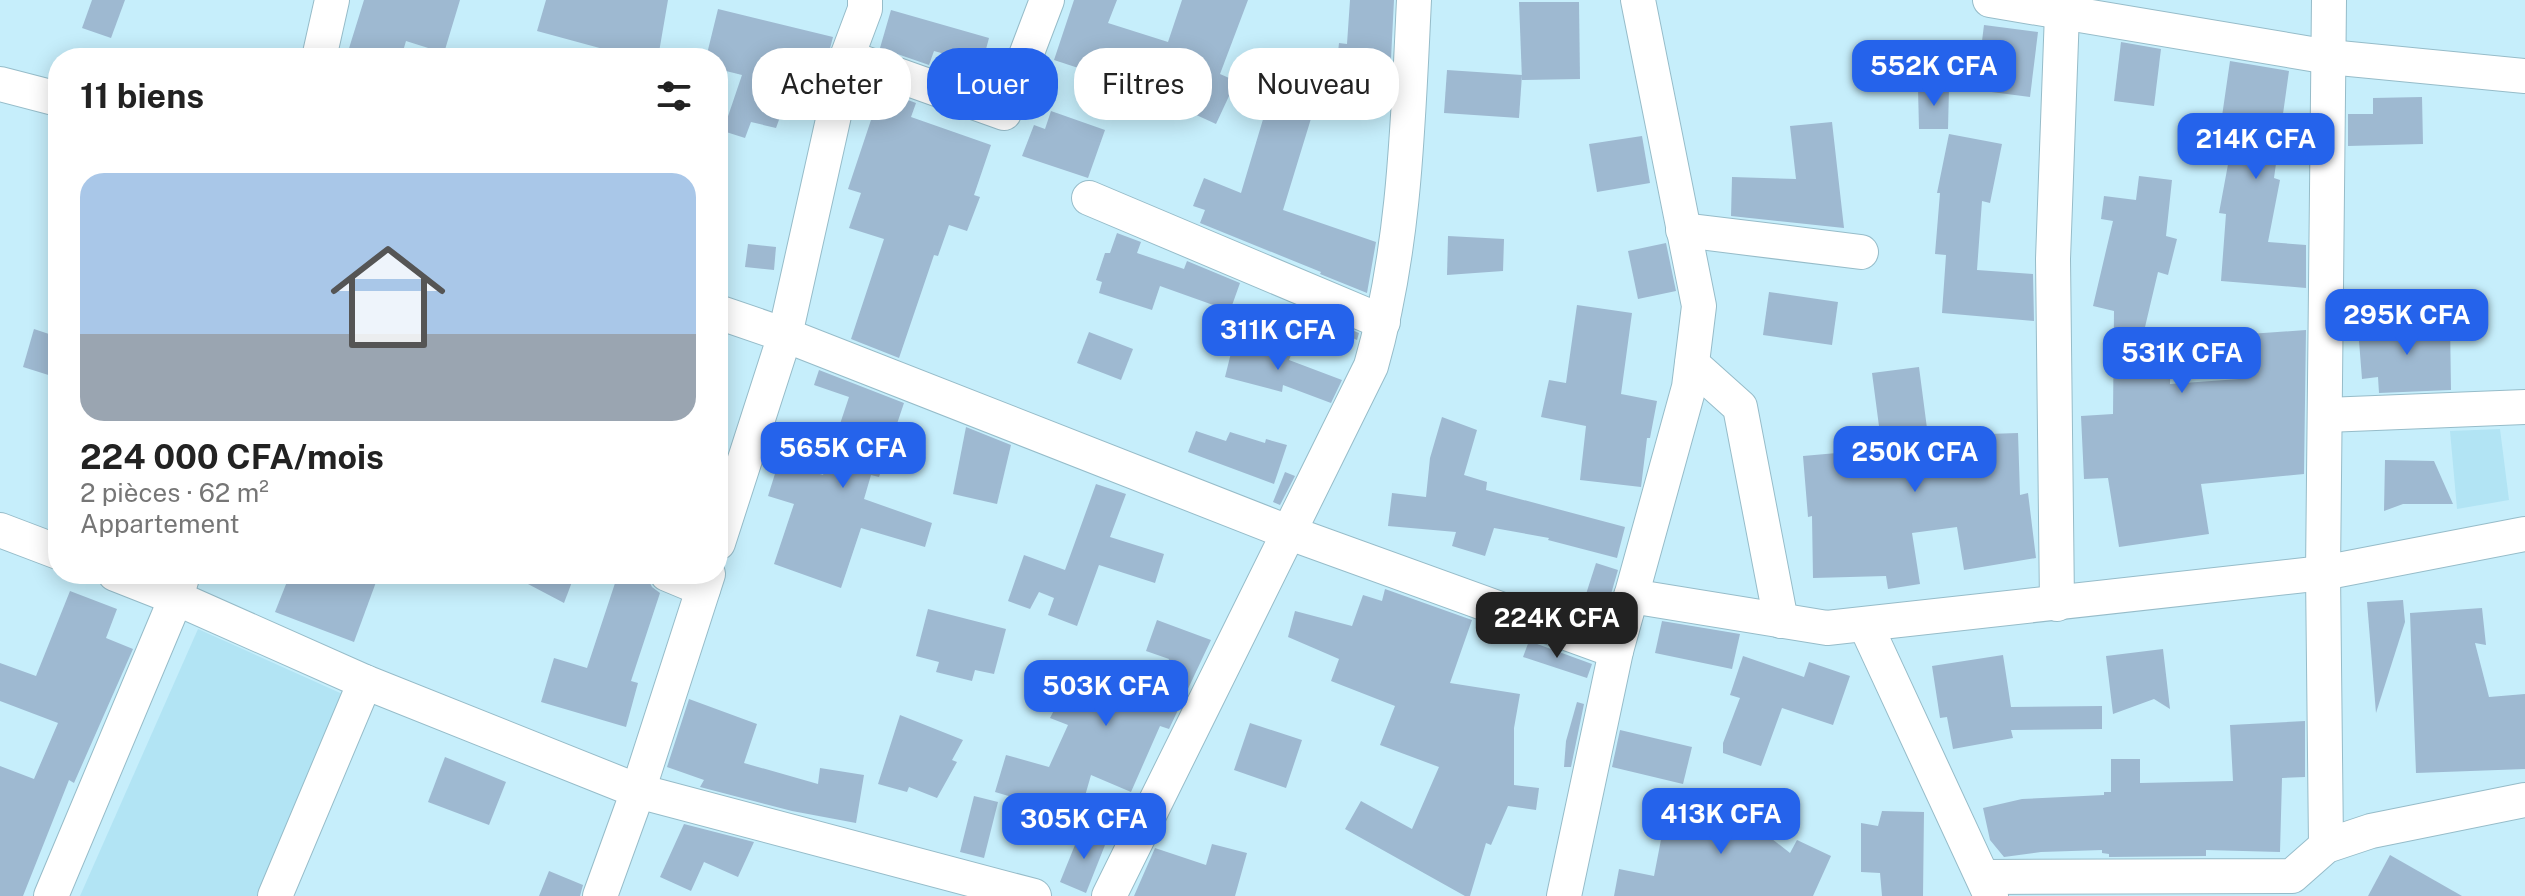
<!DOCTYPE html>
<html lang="fr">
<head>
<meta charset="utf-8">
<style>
  body { margin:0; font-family:"Public Sans",sans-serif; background:#f2f2f2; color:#222; height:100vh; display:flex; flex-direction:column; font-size:30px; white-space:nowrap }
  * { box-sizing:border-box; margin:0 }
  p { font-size:26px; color:#767676 }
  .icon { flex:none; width:44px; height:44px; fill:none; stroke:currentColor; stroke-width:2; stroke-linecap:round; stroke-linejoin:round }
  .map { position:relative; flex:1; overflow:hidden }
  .drawer { position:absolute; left:48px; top:48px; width:680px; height:536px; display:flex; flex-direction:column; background:#fff; border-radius:32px; box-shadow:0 4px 20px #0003 }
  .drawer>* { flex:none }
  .guide { position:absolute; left:752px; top:48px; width:760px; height:72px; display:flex; gap:16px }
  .price { position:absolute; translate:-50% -68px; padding:0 18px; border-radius:16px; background:#2563eb; color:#fff; font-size:26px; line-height:52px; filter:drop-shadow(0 2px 4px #0008) }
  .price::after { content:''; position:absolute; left:50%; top:48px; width:24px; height:18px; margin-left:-12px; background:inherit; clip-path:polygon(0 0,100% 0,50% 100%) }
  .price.active { background:#222; color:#fff }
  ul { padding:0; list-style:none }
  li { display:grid; align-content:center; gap:16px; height:424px; padding:0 32px }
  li+li { border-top:2px solid #e0e0e0 }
  li span { display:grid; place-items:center; height:248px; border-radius:24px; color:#555 }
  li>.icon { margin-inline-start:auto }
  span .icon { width:144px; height:144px; fill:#fffc; stroke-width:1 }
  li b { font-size:34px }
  h2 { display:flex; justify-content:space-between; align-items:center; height:96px; padding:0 32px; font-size:34px }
  .chip { padding:0 28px; border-radius:32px; background:#fff; box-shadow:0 4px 20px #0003; font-size:28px; line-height:72px }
  .chip.active { background:#2563eb; color:#fff }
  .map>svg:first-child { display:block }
  .built { fill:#b2e4f4 }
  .building { fill:#9eb9d1 }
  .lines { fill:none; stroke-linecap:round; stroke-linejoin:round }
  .minor-casing { stroke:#96bcc9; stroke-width:36 }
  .minor { stroke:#fff; stroke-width:34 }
</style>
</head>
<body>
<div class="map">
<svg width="2525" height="896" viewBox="0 0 2525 896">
  <rect width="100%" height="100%" fill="#c6eefb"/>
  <g class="built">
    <path d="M2500,429L2509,500L2457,509L2450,431Z"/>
    <path d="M198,629L367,705L290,896H80Z"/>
  </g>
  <g class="building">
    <path d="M92,0H125L111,38L82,28Z"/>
    <path d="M364,0H460L444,53L406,41L401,58H346Z"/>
    <path d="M546,0H668L658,58H618V53L537,31Z"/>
    <path d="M1074,0H1117L1108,23L1168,42L1182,0H1248L1220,74L1236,81L1216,124L1133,86L1054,60Z"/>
    <path d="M1350,0H1394L1389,98L1334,91L1339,43L1347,44Z"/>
    <path d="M1519,2H1579L1580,79L1522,80Z"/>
    <path d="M718,9L833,37L818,94L791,87L776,128L751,122L745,138L723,131L742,75L718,69V58H706Z"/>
    <path d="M891,10L989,38L982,64L934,51L929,65L880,48Z"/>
    <path d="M1984,25L2038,32L2030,97L1976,90Z"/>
    <path d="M2121,42L2161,49L2154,106L2114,101Z"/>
    <path d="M2230,61L2289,71L2274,178L2280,180L2268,242L2306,245V288L2221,281L2226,214L2219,213L2234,132L2220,130Z"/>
    <path d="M1447,70L1522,75L1519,118L1444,113Z"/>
    <path d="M862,83L916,103L911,117L991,145L974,195L980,197L967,231L949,225L938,256L934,255L899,358L851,339L884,239L849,228L861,193L848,189L875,108L857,104Z"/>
    <path d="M1273,86L1317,99L1283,210L1376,242L1367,293L1320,274L1321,272L1200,223L1205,210L1193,206L1204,178L1241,193Z"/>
    <path d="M1918,88H1949L1948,129H1919Z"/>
    <path d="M2422,97L2423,144L2348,146V114H2373V98Z"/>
    <path d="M1051,111L1105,130L1088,178L1022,156L1034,125L1045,129Z"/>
    <path d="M1832,122L1844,228L1731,216L1732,177L1796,179L1790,126Z"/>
    <path d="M1949,134L2002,144L1990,203L1982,201L1977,270L2033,274L2034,321L1942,313L1946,255L1935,254L1940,193H1937Z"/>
    <path d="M1642,136L1650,183L1597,192L1589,144Z"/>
    <path d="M2139,176L2172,180L2166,236L2177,239L2168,275L2158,272L2141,344L2171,345L2170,384L2239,379L2235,335L2306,330L2304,474L2201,484L2209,534L2119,547L2108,478L2084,479L2081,416L2113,414L2114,311L2093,306L2113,221L2101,219L2104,196L2136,200Z"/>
    <path d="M1117,233L1141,242L1137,253L1184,269L1187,261L1240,283L1230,311L1160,286L1152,310L1099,293L1102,282L1096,280L1105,253H1110Z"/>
    <path d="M1448,236L1504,239L1503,271L1447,275Z"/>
    <path d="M1666,243L1676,291L1638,299L1628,251Z"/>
    <path d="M748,244L776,247L774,270L745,267Z"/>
    <path d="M1769,292L1838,302L1832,345L1763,335Z"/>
    <path d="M1577,305L1632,313L1621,394L1657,401L1650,438H1647L1641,487L1580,480L1586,426L1541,417L1549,380L1566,383Z"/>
    <path d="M1303,310L1359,333L1357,340L1301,314Z"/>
    <path d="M2450,322L2451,390L2379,393L2378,377L2362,379L2358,328Z"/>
    <path d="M34,329L58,337V378L23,367Z"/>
    <path d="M1089,332L1133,349L1121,380L1077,363Z"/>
    <path d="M1234,341L1291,355L1289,360L1342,380L1331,403L1283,385L1282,392L1225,377Z"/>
    <path d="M1919,367L1928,436L2018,433L2020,495L2028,493L2036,558L1964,570L1957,527L1912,533L1920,584L1888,589L1886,576L1813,578L1812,516L1808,517L1803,456L1882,449L1872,373Z"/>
    <path d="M819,370L904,403L879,477L871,475L864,499L932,523L925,547L861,528L841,588L774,564L794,504L768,496L779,461L823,475L849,397L814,385Z"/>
    <path d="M1442,417L1477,430L1464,475L1487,482L1486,490L1625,527L1617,558L1548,540L1549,538L1494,528L1485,556L1452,546L1456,532L1388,526L1392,493L1426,497L1430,458Z"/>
    <path d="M966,427L1011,445L997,504L953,494Z"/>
    <path d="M1196,431L1226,441L1230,432L1265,443L1266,439L1287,445L1274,484L1188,452Z"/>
    <path d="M2385,460L2434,461L2453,504H2403L2384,511Z"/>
    <path d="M1285,472L1295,476L1280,505L1273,502Z"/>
    <path d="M1096,484L1126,494L1110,537L1164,554L1155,583L1099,565L1077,626L1048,615L1054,598L1039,592L1030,609L1008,601L1024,555L1065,570Z"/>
    <path d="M1596,563L1618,570L1602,625L1579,616Z"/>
    <path d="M290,574H379L354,642L275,612Z"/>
    <path d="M509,574H575L564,603Z"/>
    <path d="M618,574H634L648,579L652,587L660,593L631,681L638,683L626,727L541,702L554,658L587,668Z"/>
    <path d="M1385,589L1472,620L1450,683L1520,694L1514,728V785L1539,788L1536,810L1508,806L1491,845L1486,843L1470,896H1465L1345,829L1361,801L1412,829L1439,767L1380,745L1395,706L1331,681L1339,659L1288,637L1295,611L1352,626L1363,595L1382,601Z"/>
    <path d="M70,591L117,609L106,638L133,649L74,783L69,780L23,896H0V766L34,779L58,723L0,701V663L36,676Z"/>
    <path d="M2403,600L2405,622L2376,713L2367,602Z"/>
    <path d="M2482,608L2486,645L2475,643L2489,697L2525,694V769L2416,773L2410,613Z"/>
    <path d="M928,609L1006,629L994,674L975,670L972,681L936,672L939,662L916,656Z"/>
    <path d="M1157,620L1211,640L1169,729L1160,726L1131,792L1091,775L1079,817L995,792L1006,755L1049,767L1068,725L1050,718L1078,664L1154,703L1169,659L1146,651Z"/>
    <path d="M1662,621L1740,634L1732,669L1655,653Z"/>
    <path d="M1529,641L1592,664L1587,678L1523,657Z"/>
    <path d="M2163,649L2170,709L2154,699L2113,714L2106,656Z"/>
    <path d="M2003,655L2011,707L2102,706V729L2011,730L2013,738L1953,749L1947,717L1940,718L1932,666Z"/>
    <path d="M1743,656L1804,677L1809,662L1850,676L1833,725L1782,708L1761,766L1723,753V743L1740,698L1730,695Z"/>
    <path d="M689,699L757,724L744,763L818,784L820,768L864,775L856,823L792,811L700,787L704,780L667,767Z"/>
    <path d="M1577,702L1584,704L1571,767H1564L1566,741Z"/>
    <path d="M900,715L963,740L952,760L957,762L937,798L909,787L907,792L878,784Z"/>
    <path d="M2305,721V777L2282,778L2280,852L2206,850V856L2109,857V854L2102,853V850L2041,852L2004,857L1990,840L1983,808L2022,799L2104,795V792H2111V759H2140V783L2233,781L2230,725Z"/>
    <path d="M1250,723L1302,740L1286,788L1234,770Z"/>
    <path d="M1620,730L1692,747L1683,784L1612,767Z"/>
    <path d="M445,757L506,782L489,825L428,802Z"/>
    <path d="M1663,789L1721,799L1790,853L1797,840L1831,856L1813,896H1614L1619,869L1654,876L1664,824L1657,822Z"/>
    <path d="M974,796L998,802L984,858L960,852Z"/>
    <path d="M1882,811L1924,812L1923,896H1882L1880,873L1861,872V823L1878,826Z"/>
    <path d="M684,824L754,842L738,877L704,862L691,891L660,877Z"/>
    <path d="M1081,830L1107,840L1086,893L1060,882Z"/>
    <path d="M1212,844L1247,853L1235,896H1134L1155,848L1206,865Z"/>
    <path d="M2390,855L2462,896H2368Z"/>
    <path d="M549,871L583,885L580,896H539Z"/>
  </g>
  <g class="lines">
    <g class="minor-casing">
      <g id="minor">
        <path d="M1990,0L2329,57L2525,76"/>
        <path d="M847,57L1004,113L1047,0"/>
        <path d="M319,58L332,0"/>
        <path d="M0,84L58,99"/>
        <path d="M1089,198L1383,322"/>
        <path d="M1683,230L1861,252"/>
        <path d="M718,312L785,335L1290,533L1616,651"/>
        <path d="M1692,364L1740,407L1781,621"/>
        <path d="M2326,415L2525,407"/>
        <path d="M0,530L58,552"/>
        <path d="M718,543L785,335L847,57L865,9V0"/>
        <path d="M115,574L176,598L365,682L638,791L1034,896"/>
        <path d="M667,574L703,589"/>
        <path d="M1631,596L1827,628L2323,573L2525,534"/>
        <path d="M2057,604L2053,259L2062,13"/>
        <path d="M1866,626L1991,896"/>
        <path d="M2326,846L2323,573L2329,0"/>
        <path d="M1983,877L2292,876L2326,846L2371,831L2525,800"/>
        <path d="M51,896L176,598L183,574"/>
        <path d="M275,896L365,682"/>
        <path d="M600,896L638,791L708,574"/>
        <path d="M1109,896L1371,366C1405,247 1408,122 1414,0"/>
        <path d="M1564,896L1616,651L1689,387L1699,306L1638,0"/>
      </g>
    </g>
    <use href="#minor" class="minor"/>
  </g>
</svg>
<b class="price" style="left:1934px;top:108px">552K CFA</b>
<b class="price" style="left:2256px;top:181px">214K CFA</b>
<b class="price" style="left:2407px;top:357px">295K CFA</b>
<b class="price" style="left:1278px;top:372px">311K CFA</b>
<b class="price" style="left:2182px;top:395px">531K CFA</b>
<b class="price" style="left:843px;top:490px">565K CFA</b>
<b class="price" style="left:1915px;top:494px">250K CFA</b>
<b class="price active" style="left:1557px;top:660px">224K CFA</b>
<b class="price" style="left:1106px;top:728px">503K CFA</b>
<b class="price" style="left:1721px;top:856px">413K CFA</b>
<b class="price" style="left:1084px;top:861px">305K CFA</b>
<div class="guide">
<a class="chip">Acheter</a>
<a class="chip active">Louer</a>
<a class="chip">Filtres</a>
<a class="chip">Nouveau</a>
</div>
<section class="drawer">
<h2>11 biens<svg class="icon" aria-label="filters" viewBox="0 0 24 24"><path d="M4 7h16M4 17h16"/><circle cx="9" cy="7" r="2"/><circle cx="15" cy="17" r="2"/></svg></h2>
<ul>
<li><span style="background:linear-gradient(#a9c7e8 65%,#9aa5b1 0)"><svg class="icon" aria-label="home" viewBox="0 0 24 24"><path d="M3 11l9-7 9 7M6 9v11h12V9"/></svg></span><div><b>224 000 CFA/mois</b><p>2 pièces · 62 m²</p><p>Appartement</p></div></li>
</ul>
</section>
</div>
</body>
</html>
